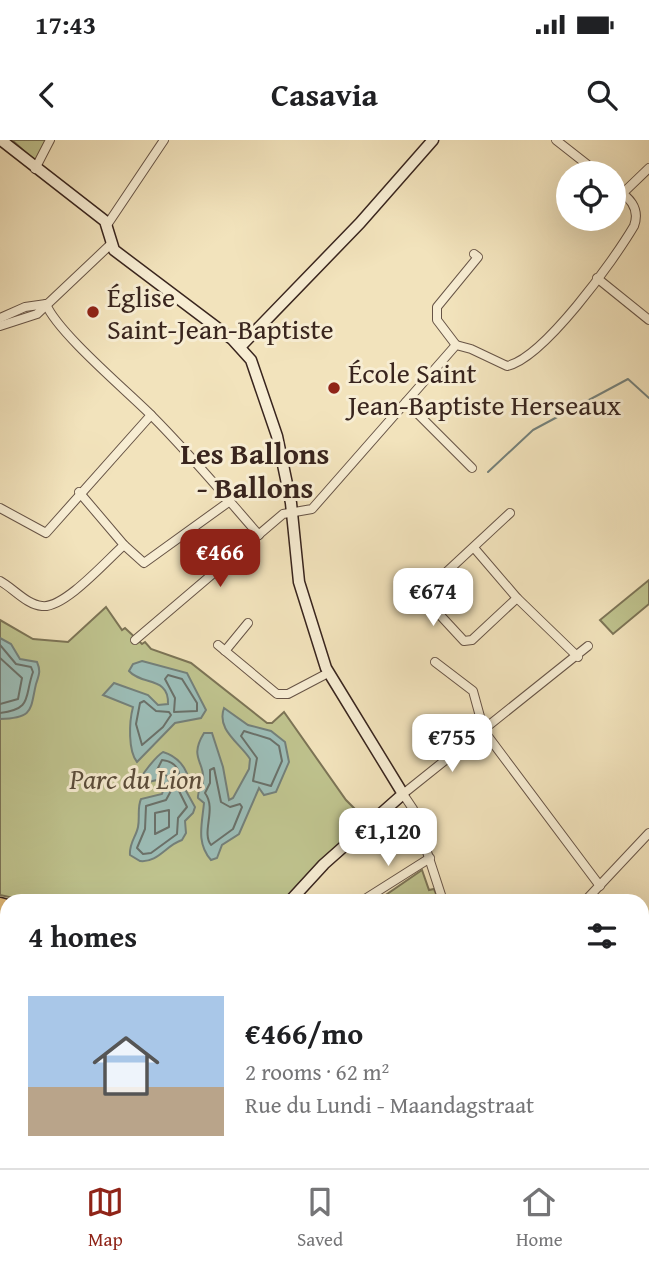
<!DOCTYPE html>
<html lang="en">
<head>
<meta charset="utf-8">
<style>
  body { margin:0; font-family:"Gentium Book Plus",serif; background:#f6f6f6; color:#202124; height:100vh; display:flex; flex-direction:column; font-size:26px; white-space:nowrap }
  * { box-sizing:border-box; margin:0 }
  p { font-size:23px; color:#757577 }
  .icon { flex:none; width:38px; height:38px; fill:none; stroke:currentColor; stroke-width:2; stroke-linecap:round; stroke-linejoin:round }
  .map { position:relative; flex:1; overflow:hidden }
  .side { position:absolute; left:0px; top:754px; width:649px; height:275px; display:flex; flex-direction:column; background:#fff; border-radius:21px 21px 0 0; box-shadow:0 7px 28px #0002 }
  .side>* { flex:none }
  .tools { position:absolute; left:556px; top:21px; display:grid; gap:14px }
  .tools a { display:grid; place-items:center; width:70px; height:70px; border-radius:50%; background:#fff; box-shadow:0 7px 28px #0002; font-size:35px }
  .price { position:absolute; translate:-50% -60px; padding:0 16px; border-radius:14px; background:#fff; color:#222; font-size:23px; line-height:46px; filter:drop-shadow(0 2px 4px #0008) }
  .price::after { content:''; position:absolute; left:50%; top:42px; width:21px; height:16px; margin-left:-10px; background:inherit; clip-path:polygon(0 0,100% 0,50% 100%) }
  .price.current { background:#8f2418; color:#fff }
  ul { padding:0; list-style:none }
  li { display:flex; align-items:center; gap:21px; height:175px; padding:0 28px }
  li+li { border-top:2px solid #e0e0e0 }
  li span { display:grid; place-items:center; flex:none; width:196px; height:140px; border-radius:0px; color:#555 }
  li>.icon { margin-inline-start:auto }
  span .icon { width:84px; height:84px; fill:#fffc; stroke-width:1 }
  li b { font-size:30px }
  h2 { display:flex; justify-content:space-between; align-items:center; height:84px; padding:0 28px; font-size:30px }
  .status { display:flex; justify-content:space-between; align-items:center; height:49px; padding:0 35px; background:#fff; direction:ltr }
  .status svg { height:19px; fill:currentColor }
  header { display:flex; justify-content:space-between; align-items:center; height:91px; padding:0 28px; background:#fff; font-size:32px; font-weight:700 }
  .dock { display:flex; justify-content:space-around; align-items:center; height:98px; border-top:2px solid #e0e0e0; background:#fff; font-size:19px; color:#757577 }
  .dock a { display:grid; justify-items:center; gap:4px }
  .dock .current { color:#8f2418 }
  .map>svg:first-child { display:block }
  .green { fill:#bfc38e; stroke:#7c7456; stroke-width:2 }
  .water { fill:#9cbdb7; stroke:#74807a; stroke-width:2 }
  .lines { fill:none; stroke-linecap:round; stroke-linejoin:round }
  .shore { stroke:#6a716a; stroke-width:2 }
  .stream { stroke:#74807a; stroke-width:2 }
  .street-casing { stroke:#675446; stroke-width:10 }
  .secondary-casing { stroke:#39251e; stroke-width:13 }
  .primary-casing { stroke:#39251e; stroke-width:15 }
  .street { stroke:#f7edd3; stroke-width:8 }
  .secondary { stroke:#f7edd3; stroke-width:10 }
  .primary { stroke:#e9c27e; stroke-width:12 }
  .poi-dot { fill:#8f2418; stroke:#f7edd3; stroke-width:2.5 }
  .labels { text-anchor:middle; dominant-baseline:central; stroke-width:6; stroke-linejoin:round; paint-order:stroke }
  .poi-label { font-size:28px; fill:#39251e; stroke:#f7edd3; text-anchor:start }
  .park-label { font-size:28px; font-style:italic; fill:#5a4c3a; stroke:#f7edd3 }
  .neighbourhood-label { font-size:30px; font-weight:bold; fill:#39251e; stroke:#f7edd3 }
</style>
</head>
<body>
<div class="status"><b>17:43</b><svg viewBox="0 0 49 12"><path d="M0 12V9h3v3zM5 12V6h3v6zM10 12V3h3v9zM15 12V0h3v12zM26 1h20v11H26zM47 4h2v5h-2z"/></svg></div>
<header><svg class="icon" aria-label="back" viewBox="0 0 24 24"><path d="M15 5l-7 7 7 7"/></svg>Casavia<svg class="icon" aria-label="search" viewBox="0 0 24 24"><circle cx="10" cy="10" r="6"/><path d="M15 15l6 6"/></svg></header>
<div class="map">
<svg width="649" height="1028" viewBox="0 0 649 1028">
  <rect width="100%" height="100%" fill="#f2e3bc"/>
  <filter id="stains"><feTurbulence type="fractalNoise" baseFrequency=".00286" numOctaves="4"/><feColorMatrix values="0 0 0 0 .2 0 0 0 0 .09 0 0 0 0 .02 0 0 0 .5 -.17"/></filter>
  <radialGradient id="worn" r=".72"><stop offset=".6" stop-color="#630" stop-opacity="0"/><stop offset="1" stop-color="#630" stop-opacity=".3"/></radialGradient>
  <g class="green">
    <path d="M12,0H46L35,21Z"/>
    <path d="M649,440V464L613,494L600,480Z"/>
    <path d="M106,467L122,490L125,488L142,504L145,502L151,509L191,523L267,583H272L284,572L346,660L361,675L355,680L360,685L313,729L286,761H27L0,755V480L33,499L68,502Z"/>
    <path d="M422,730L429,750L434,749L439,761H377Z"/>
    <path d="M0,785L7,786V1022H171L169,1028H0Z"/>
    <path d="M646,995L649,998V1028H611L617,1022H642V997Z"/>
  </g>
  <g class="water">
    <path d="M0,498L11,504L20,519L37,522C41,531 39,535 36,544C30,570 34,578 0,579Z"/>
    <path d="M142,521L187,533L206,570L201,578L175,583L137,622C128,611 129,582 133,567L103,555L114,543L148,555L158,565L168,564C169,536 142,546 129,531L133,524Z"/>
    <path d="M224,568L248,585L271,591L285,602L289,622L276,652L264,655L259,648L239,694L222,705L217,718L211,720C196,703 202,684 204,663L198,658C197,650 202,649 203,642C206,622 188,619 204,593H212L223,627L229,660L233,658L249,629L250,619C240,603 216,590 224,568Z"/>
    <path d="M163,612C177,616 188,628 189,643L185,649L195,667L193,673L185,681L186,693L182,700C166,705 158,723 140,721L130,715C129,703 136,697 138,687C140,677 137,668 141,659L162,654L165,645L161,639L136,645C141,636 155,617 163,612Z"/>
  </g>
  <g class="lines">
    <g class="shore">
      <path d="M0,505L16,524L31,527L33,532C24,557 33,569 0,573"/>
      <path d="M0,518L22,538L18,559L0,564"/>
      <path d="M168,535L182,539L197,563V571L174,572L175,558L165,539Z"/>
      <path d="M144,561L156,571L169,572L171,575L163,587L142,605L136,584L140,563Z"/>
      <path d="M244,591L270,599L279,606L282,621L271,646L253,641L257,618L241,596Z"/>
      <path d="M162,620C181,622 181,637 179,651L187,667L178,678L177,694L151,713L143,714L137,708L145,689L146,666L166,660L172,649L167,636L157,630Z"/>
      <path d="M214,628L221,662L230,667L240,664L242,667L233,689L211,705C201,692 217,669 205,653L210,643V630Z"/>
      <path d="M169,670V687L155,694V673Z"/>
    </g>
    <path class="stream" d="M488,332L533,290L628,239L649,258"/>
    <g class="street-casing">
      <g id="street">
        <path d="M556,0L598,33"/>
        <path d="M35,29L50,0"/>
        <path d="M623,53L649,28"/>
        <path d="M107,85L164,0"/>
        <path d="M597,138L649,180"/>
        <path d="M46,164C57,192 127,251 152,276C190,314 224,355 259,395"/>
        <path d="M0,178L25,167L46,164"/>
        <path d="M0,186L37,174L111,104"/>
        <path d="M456,205L437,180V167L478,117L474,114"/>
        <path d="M406,262L472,328"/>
        <path d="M79,352L124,405L144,423L230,361"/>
        <path d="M0,368L46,393L151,275"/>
        <path d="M510,373L425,452L427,461L464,501L472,500L517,458"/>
        <path d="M475,409L517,458L578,517"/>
        <path d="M0,441C13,448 27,465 42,466C64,469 107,420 124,405"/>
        <path d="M135,500L283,374L312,369L456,205L471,209L507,226C544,218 614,120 634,86C641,67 628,57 614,46"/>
        <path d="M218,505L277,554H288L328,533"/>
        <path d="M225,511L248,483"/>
        <path d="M435,522L473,551L484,591L600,746"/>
        <path d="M362,761L430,718"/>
        <path d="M443,761L413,669L403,654L588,506"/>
        <path d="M585,761L649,693"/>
        <path d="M642,857L649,843"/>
        <path d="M642,989L649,995"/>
        <path d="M407,1022L416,1028"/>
        <path d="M172,1028L174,1022"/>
        <path d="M227,1028L229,1022"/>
        <path d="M303,1028L307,1022"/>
      </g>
    </g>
    <g class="secondary-casing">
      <g id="secondary">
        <path d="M1,0L105,81L114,110L232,199L251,220L277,296L291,363L299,442L326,528L403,654L324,724L290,761"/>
        <path d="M240,207L360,83L433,0"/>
      </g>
    </g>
    <g class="primary-casing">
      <g id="primary">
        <path d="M0,764L7,766"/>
        <path d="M0,775L7,777"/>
        <path d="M519,1022L525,1028"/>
        <path d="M539,1022L545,1028"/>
      </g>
    </g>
    <use href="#street" class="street"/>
    <use href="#secondary" class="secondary"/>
    <use href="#primary" class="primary"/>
  </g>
  <g class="poi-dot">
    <circle cx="93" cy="172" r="7"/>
    <circle cx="334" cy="248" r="7"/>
  </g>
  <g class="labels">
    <g class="poi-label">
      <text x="107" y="156">Église<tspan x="107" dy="32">Saint-Jean-Baptiste</tspan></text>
      <text x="348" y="232">École Saint<tspan x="348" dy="32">Jean-Baptiste Herseaux</tspan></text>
    </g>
    <g class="park-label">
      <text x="136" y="638">Parc du Lion</text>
    </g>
    <g class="neighbourhood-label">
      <text x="255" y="313">Les Ballons<tspan x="255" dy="34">- Ballons</tspan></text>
    </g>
  </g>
  <rect width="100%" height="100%" filter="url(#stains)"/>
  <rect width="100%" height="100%" fill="url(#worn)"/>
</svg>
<div class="tools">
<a><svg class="icon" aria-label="locate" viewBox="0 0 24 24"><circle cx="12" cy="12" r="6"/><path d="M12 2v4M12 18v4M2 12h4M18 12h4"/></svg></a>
</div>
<b class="price current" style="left:220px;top:449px">€466</b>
<b class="price" style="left:433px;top:488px">€674</b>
<b class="price" style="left:452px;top:634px">€755</b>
<b class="price" style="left:388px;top:728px">€1,120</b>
<section class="side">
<h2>4 homes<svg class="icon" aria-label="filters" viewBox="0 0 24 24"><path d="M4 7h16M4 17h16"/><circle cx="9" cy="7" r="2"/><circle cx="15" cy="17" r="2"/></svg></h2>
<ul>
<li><span style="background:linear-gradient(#a9c7e8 65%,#b9a48a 0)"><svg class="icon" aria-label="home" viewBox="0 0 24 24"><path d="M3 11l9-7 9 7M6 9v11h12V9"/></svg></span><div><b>€466/mo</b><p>2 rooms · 62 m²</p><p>Rue du Lundi - Maandagstraat</p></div></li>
</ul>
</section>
</div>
<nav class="dock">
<a class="current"><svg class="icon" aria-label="map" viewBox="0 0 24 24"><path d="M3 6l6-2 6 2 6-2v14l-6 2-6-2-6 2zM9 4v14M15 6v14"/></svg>Map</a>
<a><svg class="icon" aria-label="saved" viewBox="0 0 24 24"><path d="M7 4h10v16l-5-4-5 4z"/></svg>Saved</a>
<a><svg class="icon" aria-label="home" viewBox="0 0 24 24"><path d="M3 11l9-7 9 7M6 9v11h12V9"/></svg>Home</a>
</nav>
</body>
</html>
